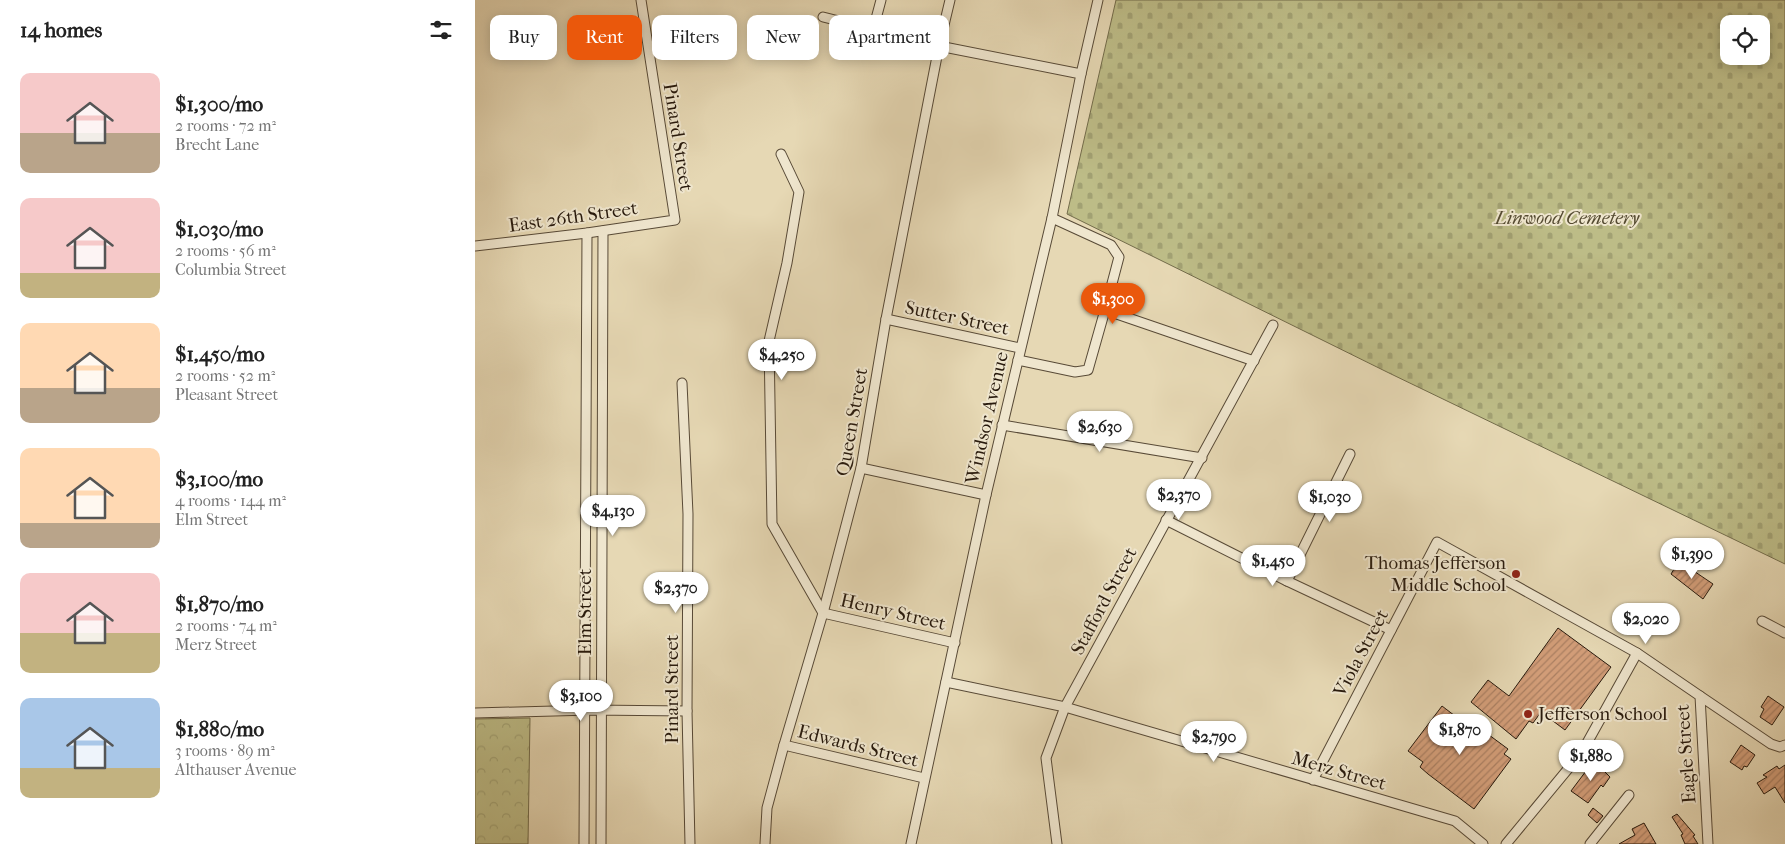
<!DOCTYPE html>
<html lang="en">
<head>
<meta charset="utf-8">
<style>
  body { margin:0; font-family:"IM FELL French Canon",serif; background:#f6f6f6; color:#222; height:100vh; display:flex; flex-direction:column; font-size:19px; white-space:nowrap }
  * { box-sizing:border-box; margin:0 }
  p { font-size:16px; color:#767676 }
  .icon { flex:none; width:28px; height:28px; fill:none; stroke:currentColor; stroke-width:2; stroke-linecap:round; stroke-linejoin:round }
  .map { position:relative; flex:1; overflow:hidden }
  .details { display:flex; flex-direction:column; background:#fff; width:475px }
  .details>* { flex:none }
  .banner { position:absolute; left:15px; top:15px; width:475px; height:45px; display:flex; gap:10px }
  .controls { position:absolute; left:1245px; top:15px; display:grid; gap:10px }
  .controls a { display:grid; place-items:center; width:50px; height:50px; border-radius:10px; background:#fff; box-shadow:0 2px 12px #0003; font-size:25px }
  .price { position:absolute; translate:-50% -42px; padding:0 11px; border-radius:18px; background:#fff; color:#222; font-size:16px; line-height:32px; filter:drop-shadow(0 1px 2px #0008) }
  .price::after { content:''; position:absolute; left:50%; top:30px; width:15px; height:11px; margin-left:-8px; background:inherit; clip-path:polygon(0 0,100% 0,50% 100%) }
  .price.current { background:#ea580c; color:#fff }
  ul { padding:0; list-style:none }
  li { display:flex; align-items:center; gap:15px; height:125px; padding:0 20px }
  li span { display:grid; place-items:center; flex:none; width:140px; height:100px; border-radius:10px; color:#555 }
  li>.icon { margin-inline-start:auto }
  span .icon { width:60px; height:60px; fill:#fffc; stroke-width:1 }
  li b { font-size:21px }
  h2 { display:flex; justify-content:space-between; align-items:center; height:60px; padding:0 20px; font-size:21px }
  .chip { padding:0 18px; border-radius:10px; background:#fff; box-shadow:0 2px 12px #0003; font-size:18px; line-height:45px }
  .chip.current { background:#ea580c; color:#fff }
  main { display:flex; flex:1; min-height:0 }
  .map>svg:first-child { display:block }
  .forest { fill:url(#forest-crowns); stroke:#726b4a }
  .cemetery { fill:url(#cemetery-stones); stroke:#726b4a; fill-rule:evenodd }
  .building { fill:url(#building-hatch); stroke:#281a0d }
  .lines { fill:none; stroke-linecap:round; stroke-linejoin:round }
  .minor-casing { stroke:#584a37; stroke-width:11 }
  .minor { stroke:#efe6ce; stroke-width:9 }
  .poi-dot { fill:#8f2418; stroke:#efe6ce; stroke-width:2 }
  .labels { text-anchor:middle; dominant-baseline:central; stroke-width:4; stroke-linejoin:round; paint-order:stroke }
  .street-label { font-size:19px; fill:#281a0d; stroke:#efe6ce }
  .park-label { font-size:19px; font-style:italic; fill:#554b32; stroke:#efe6ce }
  .poi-label { font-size:19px; fill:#281a0d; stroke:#efe6ce; text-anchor:end }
</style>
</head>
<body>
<main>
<section class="details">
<h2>14 homes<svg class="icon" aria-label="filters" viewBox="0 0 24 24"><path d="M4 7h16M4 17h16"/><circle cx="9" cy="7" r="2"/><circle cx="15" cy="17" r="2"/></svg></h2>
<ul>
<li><span style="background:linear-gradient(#f6c9c9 60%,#b9a48a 0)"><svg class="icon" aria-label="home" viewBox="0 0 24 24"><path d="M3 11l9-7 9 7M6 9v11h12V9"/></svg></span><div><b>$1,300/mo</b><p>2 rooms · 72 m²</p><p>Brecht Lane</p></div></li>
<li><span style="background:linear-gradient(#f6c9c9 75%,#c2b280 0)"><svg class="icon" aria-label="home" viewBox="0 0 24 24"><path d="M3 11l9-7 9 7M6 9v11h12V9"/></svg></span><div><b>$1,030/mo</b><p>2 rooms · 56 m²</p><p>Columbia Street</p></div></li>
<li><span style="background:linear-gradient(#ffd9b3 65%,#b9a48a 0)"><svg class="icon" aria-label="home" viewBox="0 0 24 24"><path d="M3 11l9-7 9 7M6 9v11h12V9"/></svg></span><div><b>$1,450/mo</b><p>2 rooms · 52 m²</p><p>Pleasant Street</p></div></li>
<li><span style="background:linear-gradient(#ffd9b3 75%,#b9a48a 0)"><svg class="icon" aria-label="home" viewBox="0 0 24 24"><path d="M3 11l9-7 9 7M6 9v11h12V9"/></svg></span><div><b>$3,100/mo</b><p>4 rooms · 144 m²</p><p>Elm Street</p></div></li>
<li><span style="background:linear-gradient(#f6c9c9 60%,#c2b280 0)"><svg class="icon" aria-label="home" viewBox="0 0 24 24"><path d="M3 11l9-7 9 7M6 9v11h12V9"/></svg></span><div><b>$1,870/mo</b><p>2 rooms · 74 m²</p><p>Merz Street</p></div></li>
<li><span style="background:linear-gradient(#a9c7e8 70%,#c2b280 0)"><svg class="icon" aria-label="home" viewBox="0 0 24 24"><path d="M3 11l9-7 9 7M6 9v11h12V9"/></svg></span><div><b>$1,880/mo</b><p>3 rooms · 89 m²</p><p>Althauser Avenue</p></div></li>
</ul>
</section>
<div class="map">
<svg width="1310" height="844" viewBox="0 0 1310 844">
  <defs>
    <pattern id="forest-crowns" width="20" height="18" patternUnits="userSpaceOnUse" patternTransform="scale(1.25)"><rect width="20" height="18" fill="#bdbc87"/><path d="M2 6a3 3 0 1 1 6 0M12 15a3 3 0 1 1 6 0" fill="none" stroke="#a2a173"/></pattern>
    <pattern id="cemetery-stones" width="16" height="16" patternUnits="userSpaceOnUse" patternTransform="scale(1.25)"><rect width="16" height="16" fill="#bdbc87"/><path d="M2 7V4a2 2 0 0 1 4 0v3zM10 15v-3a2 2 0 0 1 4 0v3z" fill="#a2a173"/></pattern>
    <pattern id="building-hatch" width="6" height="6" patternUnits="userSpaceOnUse" patternTransform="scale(1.25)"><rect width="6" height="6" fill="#d29d78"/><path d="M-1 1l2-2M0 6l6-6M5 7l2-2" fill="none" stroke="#aa7f61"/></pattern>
  </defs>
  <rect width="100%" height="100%" fill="#e6d8b4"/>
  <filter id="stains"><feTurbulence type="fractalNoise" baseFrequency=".004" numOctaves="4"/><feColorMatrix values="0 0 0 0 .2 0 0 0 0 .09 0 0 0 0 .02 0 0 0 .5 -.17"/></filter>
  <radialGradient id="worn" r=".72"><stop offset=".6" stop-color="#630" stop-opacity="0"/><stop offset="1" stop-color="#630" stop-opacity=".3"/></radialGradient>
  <path class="forest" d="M55,718L53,844H0V719Z"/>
  <path class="cemetery" d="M641,0H1310V564L914,373L592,214ZM1254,24H1286V56H1254Z"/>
  <g class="building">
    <path d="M1204,561L1238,584L1228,599L1196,574Z"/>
    <path d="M1083,628L1136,667L1090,730L1066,712L1058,723L1054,721L1041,739L996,702L1013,680L1034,696Z"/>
    <path d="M1293,696L1309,707L1297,725L1285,717L1289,709L1286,707Z"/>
    <path d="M967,706L984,719L987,715L1033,749L1029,754L1036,759L999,809L953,774L945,767L948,762L933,751Z"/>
    <path d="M1266,745L1280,755L1272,767L1269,766L1267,770L1255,762Z"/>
    <path d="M1124,762L1132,768L1129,771L1135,777L1128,787L1126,785L1113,803L1096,791L1114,767L1116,768Z"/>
    <path d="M1310,765V803L1300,787L1289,794L1282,783L1292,777L1288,775L1302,766L1304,769Z"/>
    <path d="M1118,808L1128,816L1122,823L1113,815Z"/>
    <path d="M1202,814L1220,835L1218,836L1223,844H1210L1206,835L1208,834L1197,817Z"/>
    <path d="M1169,823L1181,844H1144L1160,835L1157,829Z"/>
  </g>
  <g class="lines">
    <g class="minor-casing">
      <g id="minor">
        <path d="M348,17L464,46L606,74"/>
        <path d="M398,30L406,0"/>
        <path d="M306,154L324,192L312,263L294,341L297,524L348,613L480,643"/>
        <path d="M577,218L636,245L644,257L630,310L779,361"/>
        <path d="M0,246L112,233L200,220L166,0"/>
        <path d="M411,319L545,348"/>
        <path d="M543,360L600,372L613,370L630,310"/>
        <path d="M207,383L213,514L212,711L215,844"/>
        <path d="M527,425L727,458"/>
        <path d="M386,468L511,495"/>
        <path d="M691,520L812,581L916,630"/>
        <path d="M812,581L875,454"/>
        <path d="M1287,621L1310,633"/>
        <path d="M471,682L590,707L980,821L1008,844"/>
        <path d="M1225,696L1296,744L1305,747L1310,745"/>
        <path d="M0,713L116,710L212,711"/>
        <path d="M309,745L449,778"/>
        <path d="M838,780L962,542L1162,653L1225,696L1233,844"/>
        <path d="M109,844L112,233"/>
        <path d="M126,844L128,231"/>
        <path d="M290,844L292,808L309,745L348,613L386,468L411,319L464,46L475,0"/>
        <path d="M436,844L511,495L577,218L606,74L623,0"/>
        <path d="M582,844L571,758L590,707L798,325"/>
        <path d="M1031,844L1107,752L1162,653"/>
        <path d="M1115,844L1154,795"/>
      </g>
    </g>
    <use href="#minor" class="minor"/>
  </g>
  <g class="poi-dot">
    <circle cx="1041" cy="574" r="5"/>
    <circle cx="1053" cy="714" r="5"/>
  </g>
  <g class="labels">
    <g class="street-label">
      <text transform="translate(203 137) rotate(81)">Pinard Street</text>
      <text transform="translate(98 217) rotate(-8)">East 26th Street</text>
      <text transform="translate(482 318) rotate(12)">Sutter Street</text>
      <text transform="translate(512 418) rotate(-77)">Windsor Avenue</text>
      <text transform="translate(377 422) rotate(-80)">Queen Street</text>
      <text transform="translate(629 601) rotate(-62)">Stafford Street</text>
      <text transform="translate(110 612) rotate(-90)">Elm Street</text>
      <text transform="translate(418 612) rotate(13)">Henry Street</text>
      <text transform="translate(886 653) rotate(-62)">Viola Street</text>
      <text transform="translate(197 689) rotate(-90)">Pinard Street</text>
      <text transform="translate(383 746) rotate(14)">Edwards Street</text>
      <text transform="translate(1211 754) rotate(-94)">Eagle Street</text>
      <text transform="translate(864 771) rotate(16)">Merz Street</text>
    </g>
    <g class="park-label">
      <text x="1092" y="218">Linwood Cemetery</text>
    </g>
    <g class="poi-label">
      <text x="1031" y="563">Thomas Jefferson<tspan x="1031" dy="22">Middle School</tspan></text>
      <text x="1063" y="714" text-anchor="start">Jefferson School</text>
    </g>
  </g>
  <rect width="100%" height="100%" filter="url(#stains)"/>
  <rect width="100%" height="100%" fill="url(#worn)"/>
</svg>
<div class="controls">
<a><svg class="icon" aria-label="locate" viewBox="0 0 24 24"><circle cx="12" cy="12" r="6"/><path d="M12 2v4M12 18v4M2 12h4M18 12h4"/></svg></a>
</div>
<b class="price current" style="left:638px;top:325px">$1,300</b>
<b class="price" style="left:307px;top:381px">$4,250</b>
<b class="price" style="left:625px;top:453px">$2,630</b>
<b class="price" style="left:704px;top:521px">$2,370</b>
<b class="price" style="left:855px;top:523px">$1,030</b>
<b class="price" style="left:138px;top:537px">$4,130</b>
<b class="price" style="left:1217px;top:580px">$1,390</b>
<b class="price" style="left:798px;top:587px">$1,450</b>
<b class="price" style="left:201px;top:614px">$2,370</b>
<b class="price" style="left:1171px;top:645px">$2,020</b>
<b class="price" style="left:106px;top:722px">$3,100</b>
<b class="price" style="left:985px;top:756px">$1,870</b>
<b class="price" style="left:739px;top:763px">$2,790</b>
<b class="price" style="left:1116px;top:782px">$1,880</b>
<div class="banner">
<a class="chip">Buy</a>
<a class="chip current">Rent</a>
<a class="chip">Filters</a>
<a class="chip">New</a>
<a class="chip">Apartment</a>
</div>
</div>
</main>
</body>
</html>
